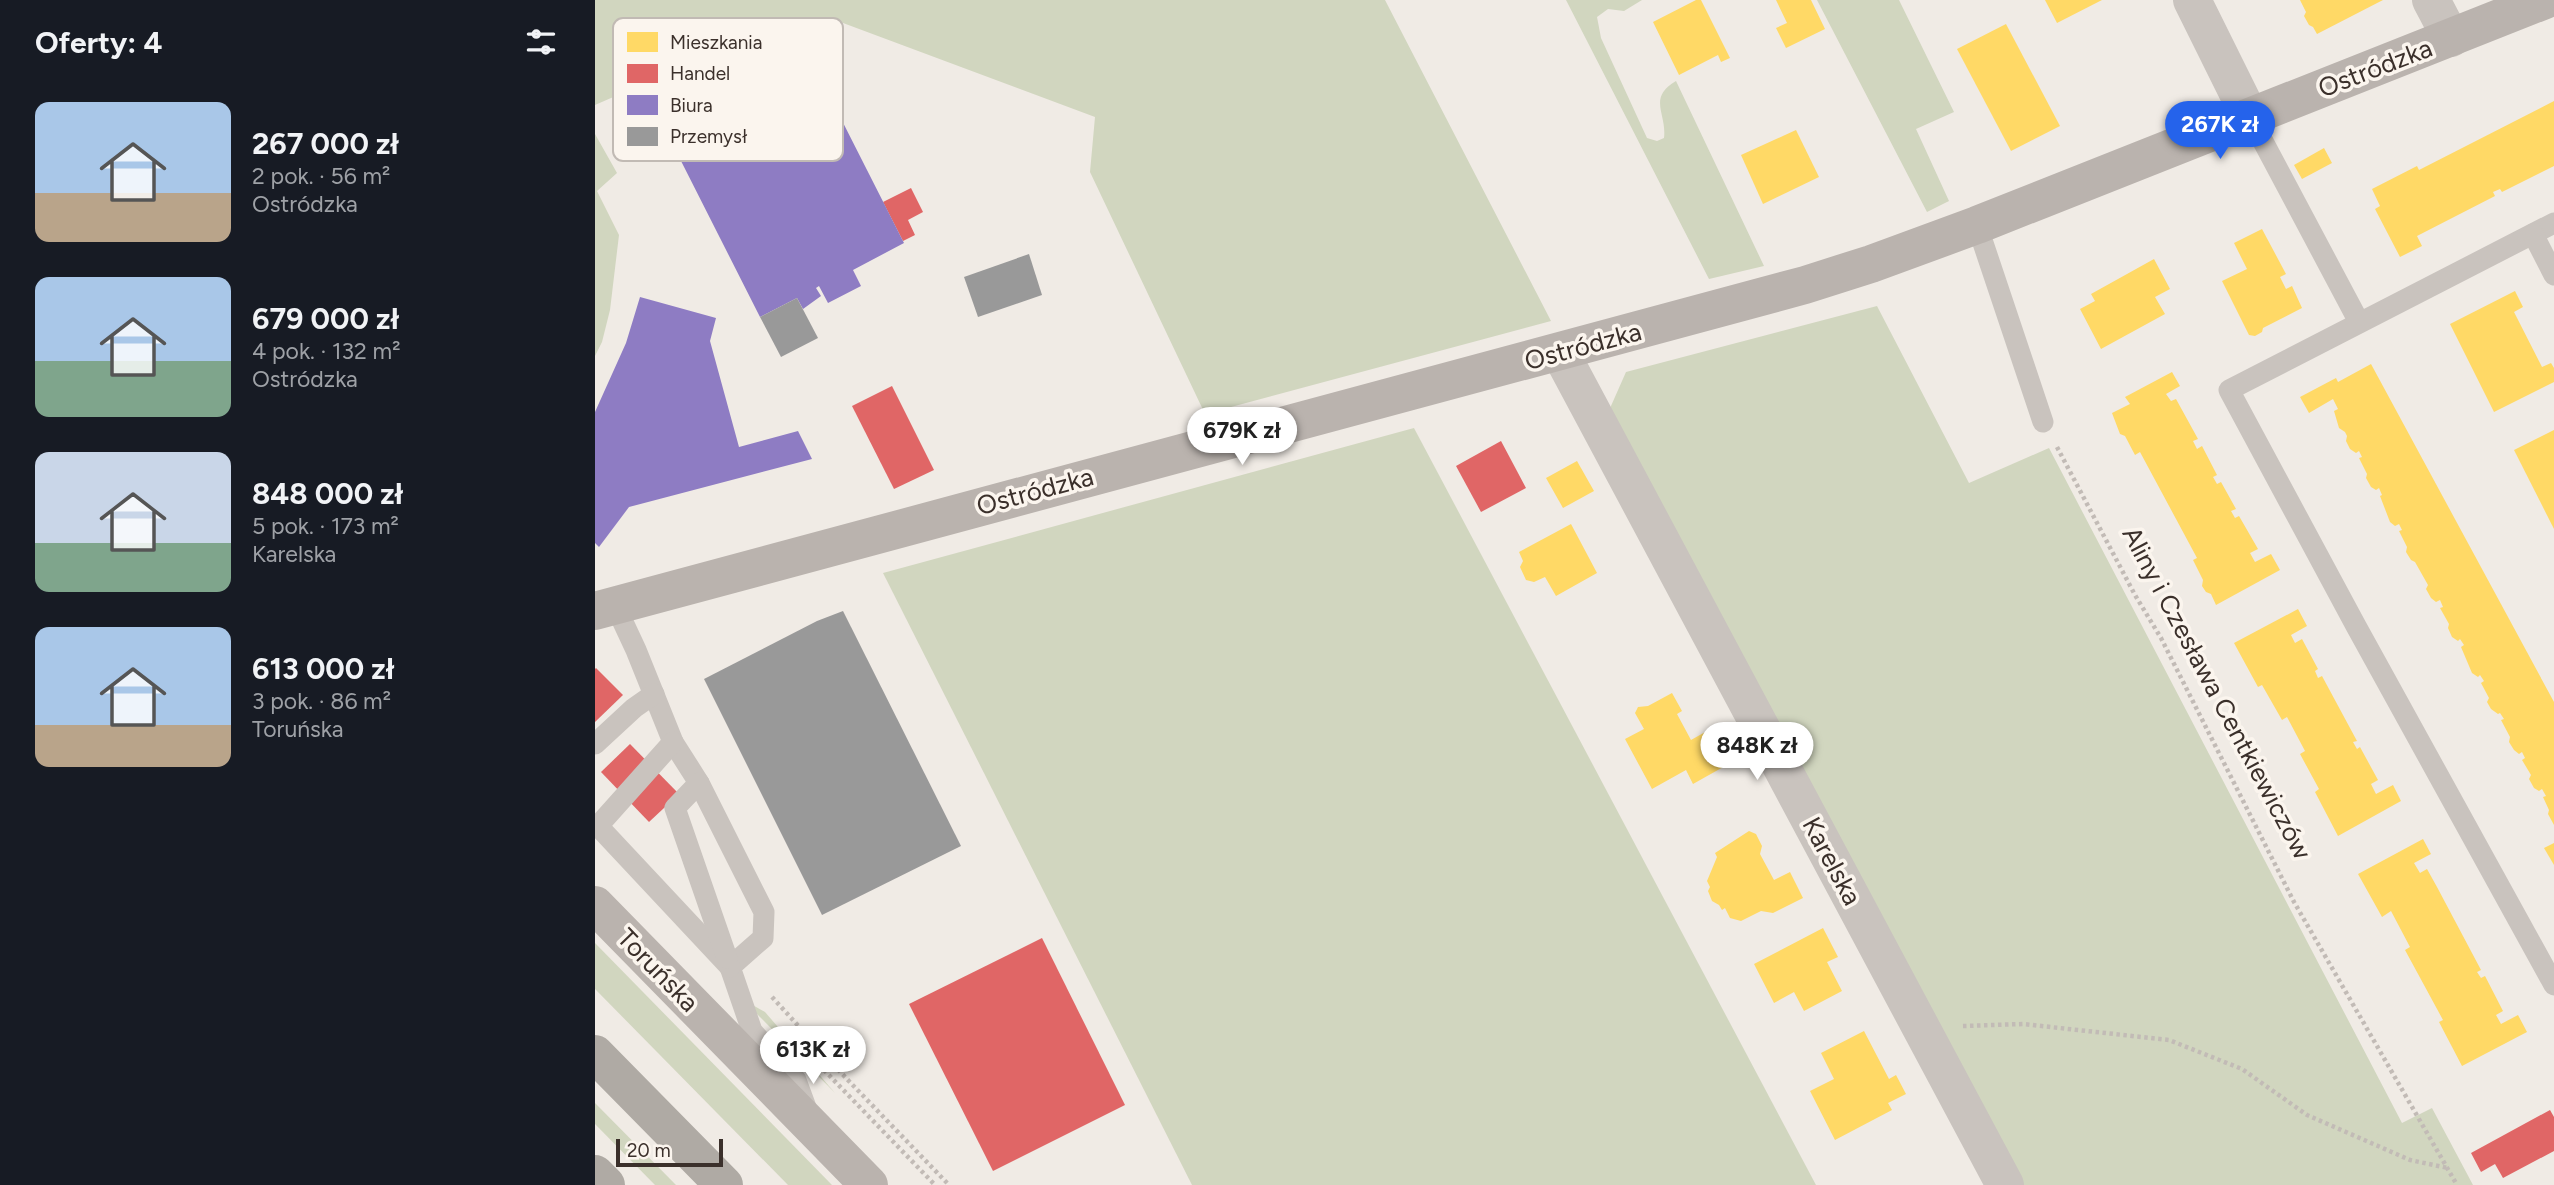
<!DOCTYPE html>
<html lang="pl">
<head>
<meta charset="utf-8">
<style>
  body { margin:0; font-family:Figtree,sans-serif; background:#20242c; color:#f1f3f6; height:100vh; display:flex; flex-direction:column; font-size:26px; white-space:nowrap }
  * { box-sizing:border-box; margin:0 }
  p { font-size:23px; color:#9ea1a6 }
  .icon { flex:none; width:38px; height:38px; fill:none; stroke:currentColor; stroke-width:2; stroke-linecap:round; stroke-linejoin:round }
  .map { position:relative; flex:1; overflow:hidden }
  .sheet { display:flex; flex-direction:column; background:#171b24; width:595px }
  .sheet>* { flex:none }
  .scale { position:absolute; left:21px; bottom:18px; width:107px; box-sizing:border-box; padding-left:7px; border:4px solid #3b302b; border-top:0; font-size:19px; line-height:24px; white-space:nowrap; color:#3b302b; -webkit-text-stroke:5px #fbf5ee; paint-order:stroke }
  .price { position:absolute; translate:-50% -60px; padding:0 16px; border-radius:24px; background:#fff; color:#222; font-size:23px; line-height:46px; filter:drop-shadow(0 2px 4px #0008) }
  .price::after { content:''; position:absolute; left:50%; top:42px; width:21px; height:16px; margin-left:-10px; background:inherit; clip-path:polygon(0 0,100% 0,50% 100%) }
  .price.current { background:#2563eb; color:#fff }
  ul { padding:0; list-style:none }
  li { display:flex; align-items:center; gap:21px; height:175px; padding:0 35px }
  li span { display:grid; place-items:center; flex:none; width:196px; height:140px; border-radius:14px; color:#555 }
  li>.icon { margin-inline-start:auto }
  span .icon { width:84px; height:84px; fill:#fffc; stroke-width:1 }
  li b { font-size:30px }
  h2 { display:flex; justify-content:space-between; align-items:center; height:84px; padding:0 35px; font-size:30px }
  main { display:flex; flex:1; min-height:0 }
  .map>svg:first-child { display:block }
  .green { fill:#d1d6bf }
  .homes { fill:#ffd966 }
  .shops { fill:#e06666 }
  .offices { fill:#8e7cc3 }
  .industry { fill:#999 }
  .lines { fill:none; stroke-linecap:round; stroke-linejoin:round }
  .path { stroke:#c2bbb6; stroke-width:4.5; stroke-dasharray:3.5 3.5; stroke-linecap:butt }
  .lane { stroke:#c9c3be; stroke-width:21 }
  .street { stroke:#c9c3be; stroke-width:38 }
  .secondary { stroke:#bab3ae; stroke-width:38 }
  .highway { stroke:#afaaa4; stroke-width:38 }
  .labels { text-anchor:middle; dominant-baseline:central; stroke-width:7; stroke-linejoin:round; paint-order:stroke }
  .street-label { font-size:26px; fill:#3b302b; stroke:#fbf5ee }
  .key { fill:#fbf5ee; stroke:#c1bab4; stroke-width:2 }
  .key-label { font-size:19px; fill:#3b302b }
</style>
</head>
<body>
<main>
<section class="sheet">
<h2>Oferty: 4<svg class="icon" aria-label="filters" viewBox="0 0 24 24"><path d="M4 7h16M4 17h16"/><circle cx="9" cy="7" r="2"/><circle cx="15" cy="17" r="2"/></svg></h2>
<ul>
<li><span style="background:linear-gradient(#a9c7e8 65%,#b9a48a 0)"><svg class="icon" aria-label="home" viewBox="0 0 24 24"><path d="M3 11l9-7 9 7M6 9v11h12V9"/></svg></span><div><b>267 000 zł</b><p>2 pok. · 56 m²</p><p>Ostródzka</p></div></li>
<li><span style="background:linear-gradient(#a9c7e8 60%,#7fa58c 0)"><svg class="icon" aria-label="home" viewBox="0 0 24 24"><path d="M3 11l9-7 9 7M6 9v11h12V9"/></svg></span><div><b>679 000 zł</b><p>4 pok. · 132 m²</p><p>Ostródzka</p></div></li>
<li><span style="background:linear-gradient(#c9d6e8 65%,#7fa58c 0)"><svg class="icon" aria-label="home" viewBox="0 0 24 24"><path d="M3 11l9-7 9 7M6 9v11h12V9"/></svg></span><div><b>848 000 zł</b><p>5 pok. · 173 m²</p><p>Karelska</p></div></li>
<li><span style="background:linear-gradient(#a9c7e8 70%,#b9a48a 0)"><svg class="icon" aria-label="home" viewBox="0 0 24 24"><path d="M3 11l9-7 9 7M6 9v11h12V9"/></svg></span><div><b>613 000 zł</b><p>3 pok. · 86 m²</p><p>Toruńska</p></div></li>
</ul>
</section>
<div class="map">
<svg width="1959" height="1185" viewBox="0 0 1959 1185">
  <rect width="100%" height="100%" fill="#f0ebe5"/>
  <g class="green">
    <path d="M0,0H790L956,321L610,414L495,172L500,117L240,20C156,31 77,72 0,105Z"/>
    <path d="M971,0H1047L1029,11L1013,9L1002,17L1006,38L1052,138L1062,141L1069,138C1072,113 1052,98 1081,81L1169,266L1114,279Z"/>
    <path d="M1222,0H1304L1359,112L1321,129L1354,201L1332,212Z"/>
    <path d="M0,134L22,173L2,191L24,235L15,310L7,342L0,356Z"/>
    <path d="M1282,306L1374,483L1454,448L1807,1123L1837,1108L1878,1185H1419L1012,415L1031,372Z"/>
    <path d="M819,428L1221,1185H597L288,573Z"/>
    <path d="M0,943L237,1185H193L0,989Z"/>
    <path d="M154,1003L170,1012L240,1093L161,1013Z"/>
    <path d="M0,1103L81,1185H60L0,1124Z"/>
  </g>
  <g class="homes">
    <path d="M1101,0H1106L1135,58L1126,62L1123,55L1084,75L1058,22Z"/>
    <path d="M1181,0H1216L1230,29L1191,48L1181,28L1192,23Z"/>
    <path d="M1450,0H1507L1462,23Z"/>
    <path d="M1705,0H1788L1722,34L1718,27L1714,25L1709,16L1711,12Z"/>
    <path d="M1411,24L1465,126L1416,151L1362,49Z"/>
    <path d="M1959,101V166L1907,192L1905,189L1898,192L1900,196L1822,236L1827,246L1805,257L1780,209L1785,206L1777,189L1822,166L1824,170Z"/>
    <path d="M1201,130L1224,177L1168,204L1146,155Z"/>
    <path d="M1729,148L1737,163L1707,179L1699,165Z"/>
    <path d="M1667,229L1691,274L1685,277L1691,289L1697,286L1707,308L1668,328L1667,332L1660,336L1654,335L1627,281L1652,269L1639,243Z"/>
    <path d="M1559,259L1575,289L1560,297L1570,314L1506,349L1485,309L1500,301L1496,294Z"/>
    <path d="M1920,291L1928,307L1919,312L1947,367L1956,363L1959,368V382L1899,412L1855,324Z"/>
    <path d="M1776,364L1959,702V825L1953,814L1954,810L1948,797L1951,796L1947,789L1944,791L1939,788L1934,779L1936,775L1927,760L1930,758L1927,752L1924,754L1919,750L1914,742L1915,737L1906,720L1909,719L1905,713L1903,714L1896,709L1892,702L1894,698L1886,683L1889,681L1885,675L1883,677L1877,673L1866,647L1869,645L1865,639L1863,641L1857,637L1853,628L1854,624L1845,608L1848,607L1845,600L1841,602L1836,598L1831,589L1833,585L1820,562L1816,560L1811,552L1812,547L1804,531L1807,530L1804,524L1800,526L1795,522L1785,496L1787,495L1784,488L1781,490L1776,487L1771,478L1772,474L1764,458L1767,457L1764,451L1761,453L1755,449L1751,441L1752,436L1750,432L1744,428L1739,411L1743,409L1738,399L1714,413L1705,397L1741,378L1743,382Z"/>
    <path d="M1577,372L1585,386L1571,394L1576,401L1581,399L1603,439L1598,441L1602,449L1607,446L1622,475L1618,477L1622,484L1626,482L1641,509L1636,511L1640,518L1644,516L1663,549L1655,553L1660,562L1676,554L1685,570L1621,605L1616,594L1611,592L1607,586L1608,580L1598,560L1602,558L1545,452L1540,455L1530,436L1525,434L1517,413L1535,404L1530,397Z"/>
    <path d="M1959,430V529L1919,450Z"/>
    <path d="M982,461L999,491L968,508L951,478Z"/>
    <path d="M976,524L1002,573L961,596L950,577L939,582L931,580L925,567L928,561L924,552Z"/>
    <path d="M1703,609L1712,626L1696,635L1700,643L1707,639L1723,669L1720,671L1723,678L1727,676L1762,741L1758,742L1762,749L1765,747L1783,780L1776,784L1781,794L1798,785L1806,801L1743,836L1720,792L1724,789L1705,754L1710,751L1692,717L1687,720L1667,685L1663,687L1639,643Z"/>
    <path d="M1077,693L1087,711L1082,714L1096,740L1112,731L1130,766L1098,784L1091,770L1057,789L1030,739L1049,729L1040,713L1043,707L1053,706Z"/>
    <path d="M1154,831L1161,834L1167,846L1165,854L1179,880L1195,872L1208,898L1178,913L1166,911L1146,921L1135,918L1130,908L1127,910L1124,905L1117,901L1113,891L1115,887L1112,881L1122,857L1120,853Z"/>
    <path d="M1828,839L1836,854L1819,863L1825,873L1832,869L1842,887L1886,970L1882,972L1886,978L1890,976L1908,1011L1901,1015L1906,1024L1923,1015L1932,1032L1867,1066L1844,1022L1848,1020L1810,950L1815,947L1796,911L1787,917L1763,874Z"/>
    <path d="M1959,843V865L1949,848Z"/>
    <path d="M1228,928L1243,957L1232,962L1247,991L1209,1011L1199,992L1179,1003L1159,964Z"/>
    <path d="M1269,1031L1294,1079L1301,1075L1311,1094L1293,1103L1297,1110L1240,1140L1215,1091L1239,1079L1226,1053Z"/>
  </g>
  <g class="shops">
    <path d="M316,188L328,212L313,220L320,235L308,241L288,202Z"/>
    <path d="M297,386L339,470L299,489L257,406Z"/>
    <path d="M906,441L931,488L886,512L861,466Z"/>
    <path d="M1,668L28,695L0,722V669Z"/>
    <path d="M35,744L84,794L54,822L6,772Z"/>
    <path d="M447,938L530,1105L398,1171L314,1004Z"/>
    <path d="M1955,1110L1959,1117V1151L1908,1178L1900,1164L1886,1172L1876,1153Z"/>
  </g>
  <g class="offices">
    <path d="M235,97L309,243L258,270L266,286L233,303L224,286L221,288L226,296L208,309L202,298L165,317L84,157L122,138L129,150Z"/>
    <path d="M45,297L121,318L115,341L144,447L203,431L217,459L34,507L4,547L0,543V412L31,343Z"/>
  </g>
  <g class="industry">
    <path d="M434,254L447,295L383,317L369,277Z"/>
    <path d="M202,298L223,338L186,357L165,317Z"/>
    <path d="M248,611L366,846L227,915L109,679L222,621Z"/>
  </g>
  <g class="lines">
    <g class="path">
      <path d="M1462,447L1540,595L1566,638L1699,902L1862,1185"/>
      <path d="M177,997L250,1077L354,1185"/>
      <path d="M1368,1026L1428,1024L1574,1040L1647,1069L1712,1115L1815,1160L1853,1168"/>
      <path d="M229,1070L340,1185"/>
    </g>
    <g class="lane">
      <path d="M1655,117L1764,322"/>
      <path d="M1959,223L1634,390L1761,626L1959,985"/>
      <path d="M1382,225L1448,422"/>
      <path d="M1938,234L1959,275"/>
      <path d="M20,605L41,650L78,742L104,783L169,912L168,938L135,967L157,1031L201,1080L212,1110"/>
      <path d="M78,742L3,826L135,967"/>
      <path d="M0,744L39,708L59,694"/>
      <path d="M104,783L80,808L132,958"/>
    </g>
    <g class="street">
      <path d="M1597,0L1655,117"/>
      <path d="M1836,0L1856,38"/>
      <path d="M965,352L1410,1185"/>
    </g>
    <g class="secondary">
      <path d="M0,611L1210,285L1276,264L1382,225L1950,0"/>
      <path d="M0,905L274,1185"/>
    </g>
    <g class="highway">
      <path d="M0,1054L129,1185"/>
      <path d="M0,1174L11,1185"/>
    </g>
  </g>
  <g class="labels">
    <g class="street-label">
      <text transform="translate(1780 68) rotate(-21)">Ostródzka</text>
      <text transform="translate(988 346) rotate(-15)">Ostródzka</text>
      <text transform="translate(440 491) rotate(-15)">Ostródzka</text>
      <text transform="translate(1622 693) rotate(62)">Aliny i Czesława Centkiewiczów</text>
      <text transform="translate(1237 861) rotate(62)">Karelska</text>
      <text transform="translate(63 970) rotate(46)">Toruńska</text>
    </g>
  </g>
  <rect x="18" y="18" width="230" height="143" rx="10" class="key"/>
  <rect x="32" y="32" width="31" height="20" fill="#ffd966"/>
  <rect x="32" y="64" width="31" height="19" fill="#e06666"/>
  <rect x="32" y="95" width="31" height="20" fill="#8e7cc3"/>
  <rect x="32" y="127" width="31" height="19" fill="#999"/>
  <g class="key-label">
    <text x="75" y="49">Mieszkania</text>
    <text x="75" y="80">Handel</text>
    <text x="75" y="112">Biura</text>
    <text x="75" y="143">Przemysł</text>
  </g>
</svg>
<div class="scale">20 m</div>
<b class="price current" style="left:1625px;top:161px">267K zł</b>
<b class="price" style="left:647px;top:467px">679K zł</b>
<b class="price" style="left:1162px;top:782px">848K zł</b>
<b class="price" style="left:218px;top:1086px">613K zł</b>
</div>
</main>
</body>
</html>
